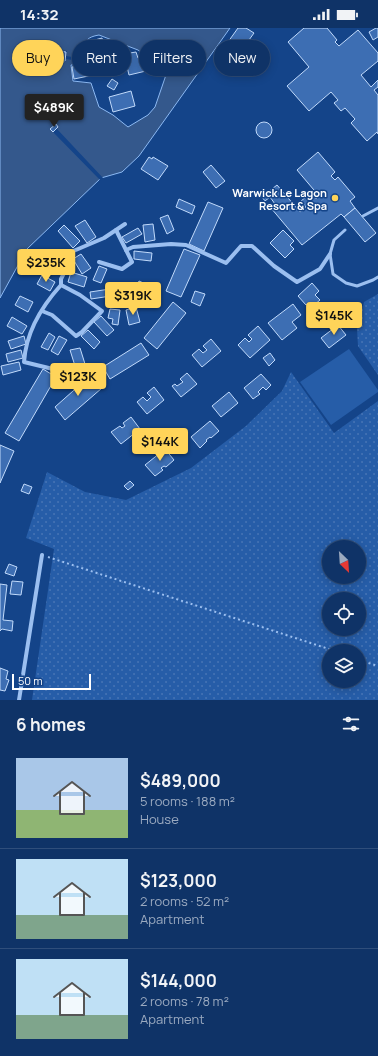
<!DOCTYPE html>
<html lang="en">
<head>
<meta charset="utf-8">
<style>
  body { margin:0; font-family:Manrope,sans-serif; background:#1d3f70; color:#f1f3f6; height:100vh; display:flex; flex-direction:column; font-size:15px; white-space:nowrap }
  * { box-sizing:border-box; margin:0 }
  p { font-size:13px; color:#9baac0 }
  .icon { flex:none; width:22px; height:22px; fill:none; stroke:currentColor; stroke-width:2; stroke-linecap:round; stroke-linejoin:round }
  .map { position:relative; height:672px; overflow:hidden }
  .panel { display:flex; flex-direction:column; background:#0f3367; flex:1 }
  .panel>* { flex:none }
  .banner { position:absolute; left:12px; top:12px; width:354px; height:36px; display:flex; gap:8px }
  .needle { width:26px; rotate:155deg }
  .tools { position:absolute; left:322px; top:512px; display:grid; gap:8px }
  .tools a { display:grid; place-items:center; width:44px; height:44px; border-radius:50%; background:#0f3367; box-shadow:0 2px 10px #0003,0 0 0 1px #2f4e7b; font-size:20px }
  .scale { position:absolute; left:12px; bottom:10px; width:79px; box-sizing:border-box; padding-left:4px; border:2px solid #fff; border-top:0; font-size:11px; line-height:14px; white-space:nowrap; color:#fff; -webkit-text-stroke:3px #144489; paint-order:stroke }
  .price { position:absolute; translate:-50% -34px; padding:0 9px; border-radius:4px; background:#ffd459; color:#111; font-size:13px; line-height:26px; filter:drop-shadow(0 1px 2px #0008) }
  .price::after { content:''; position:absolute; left:50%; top:24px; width:12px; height:9px; margin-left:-6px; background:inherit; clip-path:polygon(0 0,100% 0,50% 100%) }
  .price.selected { background:#222; color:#fff }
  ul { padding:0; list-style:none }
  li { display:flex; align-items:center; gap:12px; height:100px; padding:0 16px }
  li+li { border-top:1px solid #2f4e7b }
  li span { display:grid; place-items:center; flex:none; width:112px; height:80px; border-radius:0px; color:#555 }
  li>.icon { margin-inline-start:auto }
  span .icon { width:48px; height:48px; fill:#fffc; stroke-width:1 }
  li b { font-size:17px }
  h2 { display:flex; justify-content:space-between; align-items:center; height:48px; padding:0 16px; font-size:17px }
  .chip { padding:0 14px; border-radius:18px; background:#0f3367; box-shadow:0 2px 10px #0003,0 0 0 1px #2f4e7b; font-size:14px; line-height:36px }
  .chip.selected { background:#ffd459; color:#111 }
  .status { display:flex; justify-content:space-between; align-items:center; height:28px; padding:0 20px; background:#0f3367; direction:ltr }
  .status svg { height:11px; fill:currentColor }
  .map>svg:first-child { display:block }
  .grass { fill:url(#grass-dots); fill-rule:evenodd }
  .pitch { fill:#265da8 }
  .water { fill:#34588c; stroke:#8cb9f3; fill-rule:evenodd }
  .pier { fill:#144489 }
  .building { fill:#3d6eb3; stroke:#c1dafb }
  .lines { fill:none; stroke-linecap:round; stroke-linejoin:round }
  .path { stroke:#9bbff0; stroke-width:2; stroke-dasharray:2 3; stroke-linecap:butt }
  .lane { stroke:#9bbff0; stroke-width:3 }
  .street { stroke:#9bbff0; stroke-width:4 }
  .poi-dot { fill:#ffd459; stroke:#144489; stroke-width:1.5 }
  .labels { text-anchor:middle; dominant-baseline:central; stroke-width:3; stroke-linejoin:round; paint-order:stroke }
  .poi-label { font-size:11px; font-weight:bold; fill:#fff; stroke:#144489; text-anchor:end }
</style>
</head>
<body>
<div class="status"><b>14:32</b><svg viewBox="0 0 49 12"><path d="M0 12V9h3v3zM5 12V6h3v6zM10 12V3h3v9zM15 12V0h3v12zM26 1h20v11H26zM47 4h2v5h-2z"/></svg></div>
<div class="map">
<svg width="378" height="672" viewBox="0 0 378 672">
  <defs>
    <pattern id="grass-dots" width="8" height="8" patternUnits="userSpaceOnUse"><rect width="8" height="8" fill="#265da8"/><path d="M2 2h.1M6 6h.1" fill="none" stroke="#4775b5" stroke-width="1.8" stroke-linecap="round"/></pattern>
  </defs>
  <rect width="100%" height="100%" fill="#144489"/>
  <g class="grass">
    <path d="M378,266V347L358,318L357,301L364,274Z"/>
    <path d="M291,344L334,405L378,373V672H32L54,521L26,510L47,444L85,464L126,472L191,440L246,398L282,363ZM329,519H359V549H329ZM329,571H359V601H329ZM329,623H359V653H329Z"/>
  </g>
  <path class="pitch" d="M349,321L378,362V364L331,397L300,354Z"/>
  <path class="water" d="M0,0H230L139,128L122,144L101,150L27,221L0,270ZM99,7L138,22L167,44L155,79L148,87L128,99L113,87L99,79L91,55L73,53L71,37L90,35C92,23 75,11 99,7Z"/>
  <g class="pier">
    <path d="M59,22L67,23L66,28L91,32V35L66,31L65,34L57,33Z"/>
    <path d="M56,96L58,99L57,101L104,151L101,153L50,101Z"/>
  </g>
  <g class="building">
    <path d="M238,0H246L254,5L236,30L223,21Z"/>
    <path d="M304,0H327L337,12L335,14L339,18L358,2L378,25V33L361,47L371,59L378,52V59L374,62L378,67V106L377,104L367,113L351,95L355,91L345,80L341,83L334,75L338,72L331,64L309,83L287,58L309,39L288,14Z"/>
    <path d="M376,0H378V9L373,12L369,4Z"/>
    <path d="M102,10L105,22L109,21L111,30L96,34L91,13Z"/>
    <path d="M59,23L66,24L65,33H58Z"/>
    <path d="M136,24L138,30L140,29L141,31H143L146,43L129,47L124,26Z"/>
    <path d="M96,34L98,46L74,51L72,39Z"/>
    <path d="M112,51L118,55L114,62L107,58Z"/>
    <path d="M131,63L135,78L113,84L109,69Z"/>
    <circle cx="264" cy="102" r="8"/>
    <path d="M56,96L58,99L53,104L50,101Z"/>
    <path d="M318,124L335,144L331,148L335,152L338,149L355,169L350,173L355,180L344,189L341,186L302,217L271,180L275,176L270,169L265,173L262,169L277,157L300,184L306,179L301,173L311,165L316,171L319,168L297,142Z"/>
    <path d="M149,129L152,131L153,129L168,138L158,152L141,141Z"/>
    <path d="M211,137L225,153L216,160L203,144Z"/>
    <path d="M179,171L195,178L192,186L176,179Z"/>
    <path d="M208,174L223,180L204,223L189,216Z"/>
    <path d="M355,180L376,205L365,214L344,189Z"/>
    <path d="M168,187L174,202L167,206L160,190Z"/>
    <path d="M85,192L96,209L87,215L75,198Z"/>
    <path d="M153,196L155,212L145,214L143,197Z"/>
    <path d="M64,197L80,213L73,220L58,203Z"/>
    <path d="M138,200L142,206L126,215L122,209Z"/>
    <path d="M283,202L294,213L290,217L294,221L285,230L270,215Z"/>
    <path d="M184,221L200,227L181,269L166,263Z"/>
    <path d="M134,223L152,225L151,233L134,231Z"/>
    <path d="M81,226L91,240L82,246L73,231Z"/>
    <path d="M62,227L67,231L62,236L57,231Z"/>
    <path d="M53,235L61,240L58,246L49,242Z"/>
    <path d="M99,238L107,241L101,255L93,252Z"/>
    <path d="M71,244L87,249L84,259L68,254Z"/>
    <path d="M42,247L55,254L50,263L37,256Z"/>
    <path d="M139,253L150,258L147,267L142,264L140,268L134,265Z"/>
    <path d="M121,255L123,273L115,275L113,256Z"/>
    <path d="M312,255L319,263L315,267L320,272L313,278L309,275L306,277L298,268Z"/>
    <path d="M110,261L111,268L91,271L90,264Z"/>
    <path d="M195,263L205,266L200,278L191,274Z"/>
    <path d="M20,268L33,274L28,284L15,277Z"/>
    <path d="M173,274L186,285L157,321L144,310Z"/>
    <path d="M293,276L301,287L292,294L297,300L282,312L268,295Z"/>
    <path d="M136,279L140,294L129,297L126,282Z"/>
    <path d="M110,281L120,282L118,297L112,296L113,291L108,290Z"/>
    <path d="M101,288L114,302L107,308L94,294Z"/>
    <path d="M12,289L27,298L22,306L7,298Z"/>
    <path d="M338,297L346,307L329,320L321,310Z"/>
    <path d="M258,298L270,312L250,330L238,317L245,310L249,314L252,311L248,307Z"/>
    <path d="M88,302L100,314L94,321L81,308Z"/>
    <path d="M49,305L55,309L48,322L41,319Z"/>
    <path d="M24,308L26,316L11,321L8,313Z"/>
    <path d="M59,308L67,312L58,327L51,323Z"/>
    <path d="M211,311L221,323L202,339L192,327L199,321L203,325L207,322L203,318Z"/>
    <path d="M141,315L149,327L110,351L103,339Z"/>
    <path d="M80,320L85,336L75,338L70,322Z"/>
    <path d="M21,322L23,330L8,334L6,326Z"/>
    <path d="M270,325L275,332L269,338L263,330Z"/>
    <path d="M19,334L21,342L3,347L1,338Z"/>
    <path d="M43,341L56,349L19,413L5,405Z"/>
    <path d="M187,345L197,356L181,369L172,358L175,356L177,358L183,354L180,351Z"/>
    <path d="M261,346L271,357L266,362L263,359L258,364L260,366L253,371L244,360Z"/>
    <path d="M91,347L102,360L65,392L55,379Z"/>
    <path d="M154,359L164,372L147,386L137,374L143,369L147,373L151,369L147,365Z"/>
    <path d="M229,364L238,375L221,389L212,378Z"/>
    <path d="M131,389L140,401L121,416L111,404L120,398L122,400L125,398L123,395Z"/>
    <path d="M210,393L219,403L211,410L210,409L206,412L207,413L200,420L191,409Z"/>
    <path d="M0,417L14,423L0,455Z"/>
    <path d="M165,421L174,432L166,439L164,438L161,440L163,442L155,448L145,437Z"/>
    <path d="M130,453L134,457L128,462L124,458Z"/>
    <path d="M24,456L32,459L29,466L21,463Z"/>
    <path d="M9,536L17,539L14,548L5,545Z"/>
    <path d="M12,553L23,554L21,567L10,566Z"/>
    <path d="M0,556L7,557L3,592L13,593L12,603L2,601L0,603Z"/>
    <path d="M0,640L8,643L6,651L9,652L5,663L0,662Z"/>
  </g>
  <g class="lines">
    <g class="path">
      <path d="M48,529L335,623"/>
      <path d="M359,632L378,638"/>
    </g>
    <g class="lane">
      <path d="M363,188L378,180"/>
      <path d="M345,202L334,212L330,226L333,246L346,255L357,258L373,252L378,249"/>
    </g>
    <g class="street">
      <path d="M116,202L126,222L133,219L171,216L186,217L226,235L241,218H252L274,238L297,254L320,241L330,226"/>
      <path d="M99,234L122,241L132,234L126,222"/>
      <path d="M42,283L52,287L76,308L82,304L102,283L80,267L61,257"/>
      <path d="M57,342L24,334C26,304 42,278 61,257V251L68,237L71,224L104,210L125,196"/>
      <path d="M19,672L42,527"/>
    </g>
  </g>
  <circle class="poi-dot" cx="335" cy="170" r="4"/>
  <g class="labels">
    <g class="poi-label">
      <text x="327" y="164">Warwick Le Lagon<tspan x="327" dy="13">Resort &amp; Spa</tspan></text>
    </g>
  </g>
</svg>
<div class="tools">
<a><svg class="needle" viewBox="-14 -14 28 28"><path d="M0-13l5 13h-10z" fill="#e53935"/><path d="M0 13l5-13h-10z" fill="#9baac0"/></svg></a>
<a><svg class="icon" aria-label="locate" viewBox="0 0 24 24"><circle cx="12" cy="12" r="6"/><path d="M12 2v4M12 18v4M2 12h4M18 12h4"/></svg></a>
<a><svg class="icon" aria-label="layers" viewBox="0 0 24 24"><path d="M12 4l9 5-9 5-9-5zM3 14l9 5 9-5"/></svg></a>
</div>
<div class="scale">50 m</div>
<b class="price selected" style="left:54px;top:100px">$489K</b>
<b class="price" style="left:46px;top:255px">$235K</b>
<b class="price" style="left:133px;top:288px">$319K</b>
<b class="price" style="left:334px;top:308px">$145K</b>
<b class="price" style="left:78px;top:369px">$123K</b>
<b class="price" style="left:160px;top:434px">$144K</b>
<div class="banner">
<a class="chip selected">Buy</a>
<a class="chip">Rent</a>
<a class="chip">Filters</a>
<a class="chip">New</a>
</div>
</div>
<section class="panel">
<h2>6 homes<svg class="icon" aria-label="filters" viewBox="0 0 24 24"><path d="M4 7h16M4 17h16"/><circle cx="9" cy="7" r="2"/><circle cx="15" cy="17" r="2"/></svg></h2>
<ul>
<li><span style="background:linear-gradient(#a9c7e8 65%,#8fb573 0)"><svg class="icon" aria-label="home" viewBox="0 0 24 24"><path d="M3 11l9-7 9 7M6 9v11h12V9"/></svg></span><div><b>$489,000</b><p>5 rooms · 188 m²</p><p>House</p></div></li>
<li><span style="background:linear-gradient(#bfe0f5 70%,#7fa58c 0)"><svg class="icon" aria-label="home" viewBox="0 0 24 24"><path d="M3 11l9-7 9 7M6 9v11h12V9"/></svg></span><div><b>$123,000</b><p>2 rooms · 52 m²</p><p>Apartment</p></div></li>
<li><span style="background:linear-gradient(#bfe0f5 70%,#7fa58c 0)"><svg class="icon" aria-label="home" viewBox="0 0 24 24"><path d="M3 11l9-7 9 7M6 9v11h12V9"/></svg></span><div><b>$144,000</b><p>2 rooms · 78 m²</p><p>Apartment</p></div></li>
</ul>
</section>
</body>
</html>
